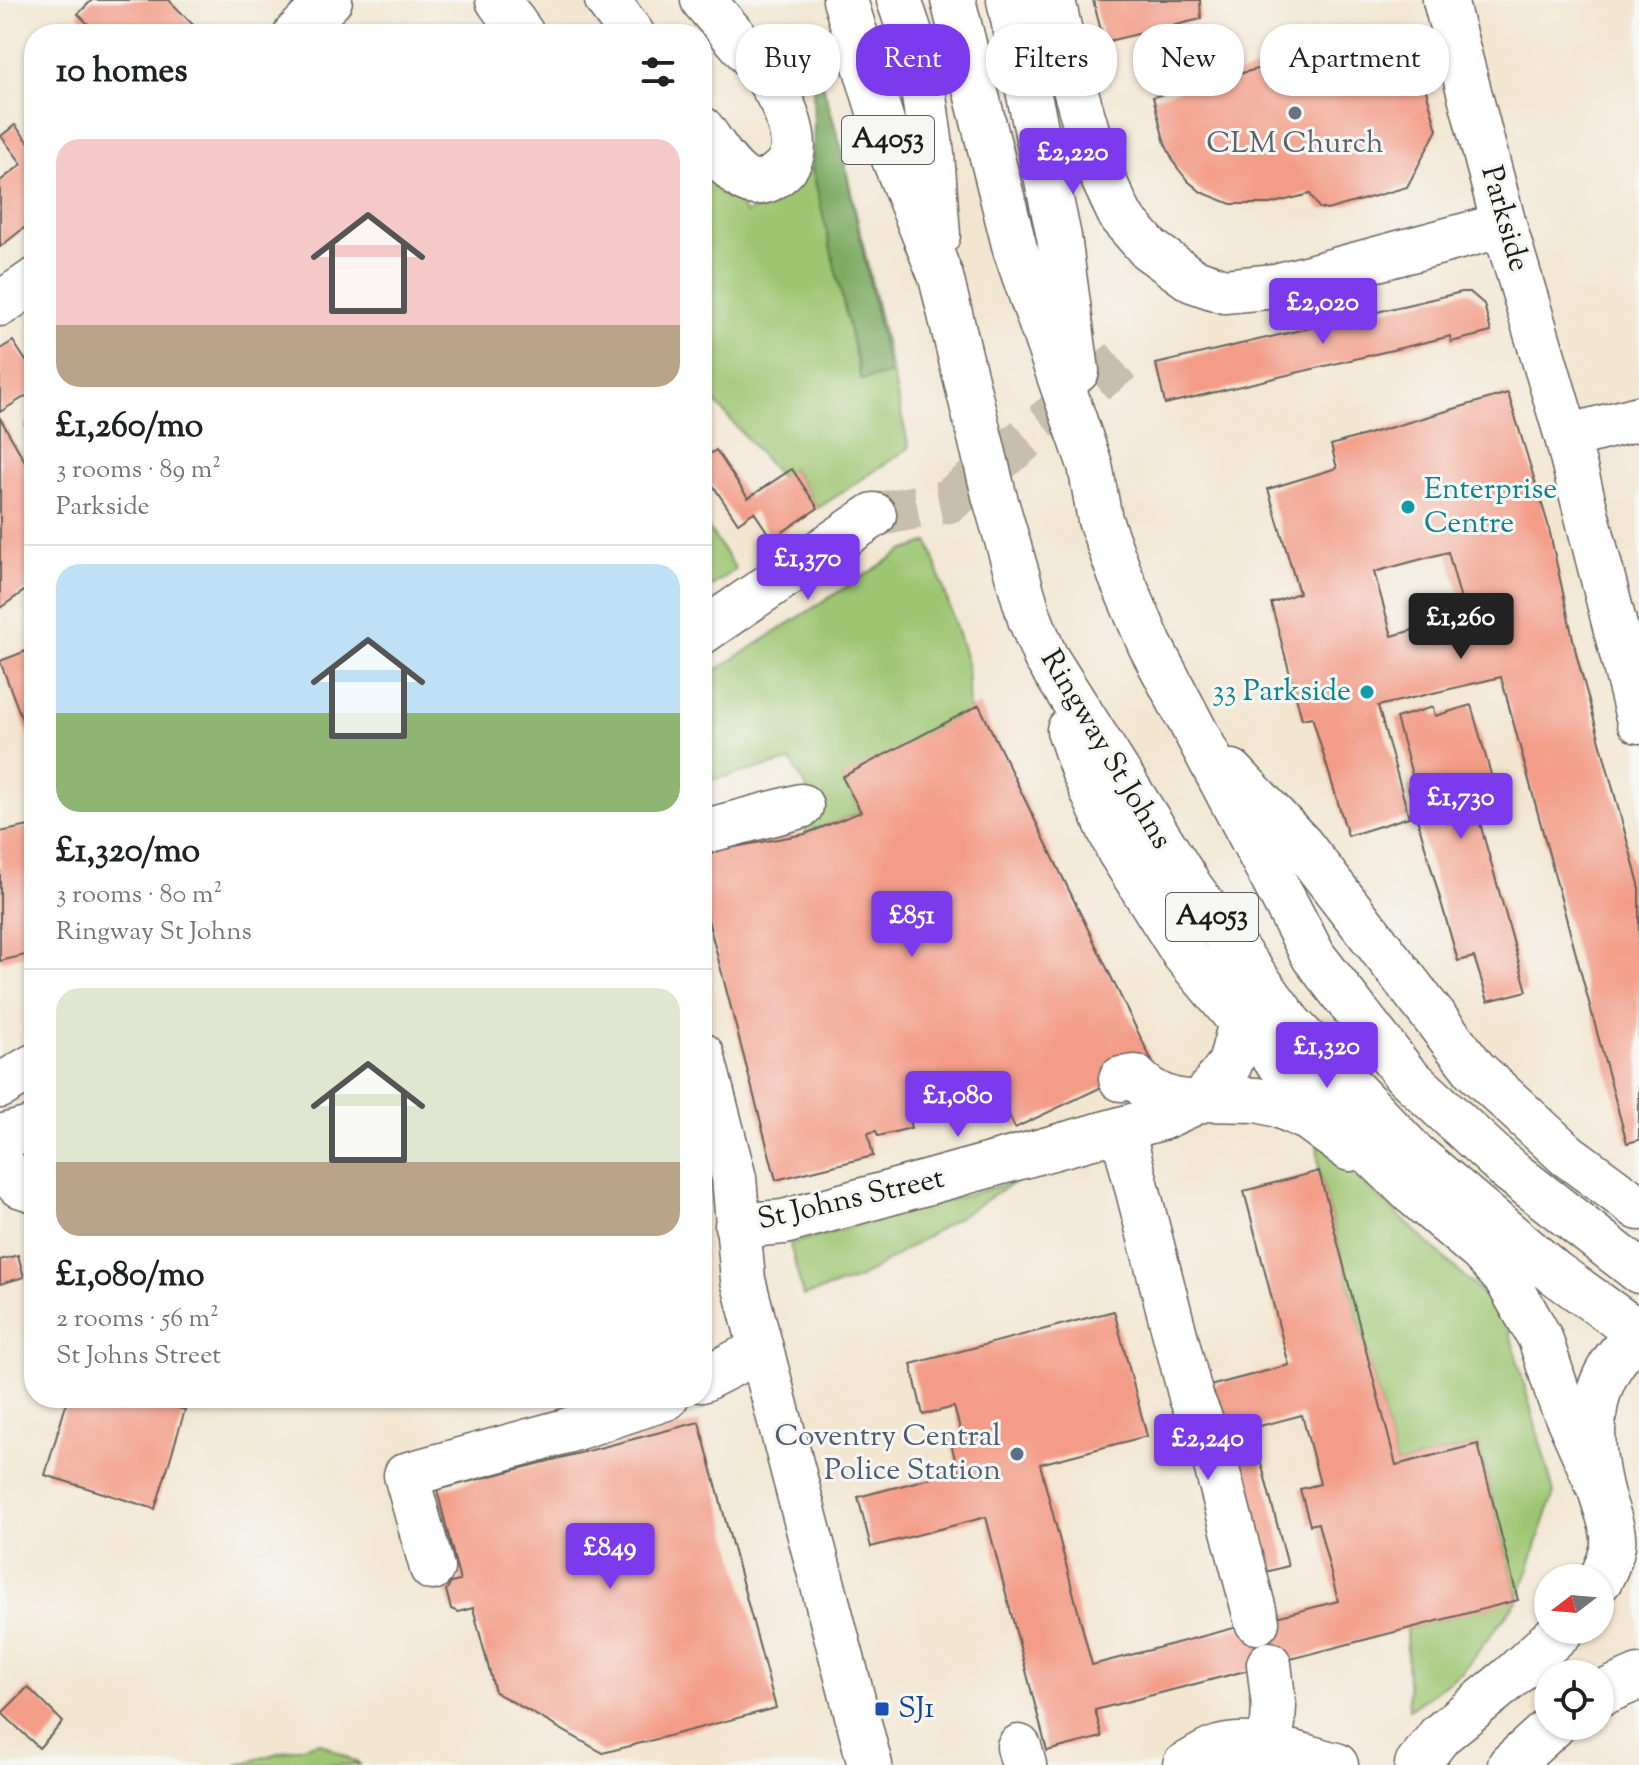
<!DOCTYPE html>
<html lang="en">
<head>
<meta charset="utf-8">
<style>
  body { margin:0; font-family:"Sorts Mill Goudy",serif; background:#f2f2f2; color:#202124; height:100vh; display:flex; flex-direction:column; font-size:30px; white-space:nowrap }
  * { box-sizing:border-box; margin:0 }
  p { font-size:26px; color:#757577 }
  .icon { flex:none; width:44px; height:44px; fill:none; stroke:currentColor; stroke-width:2; stroke-linecap:round; stroke-linejoin:round }
  .map { position:relative; flex:1; overflow:hidden }
  .sheet { position:absolute; left:24px; top:24px; width:688px; height:1384px; display:flex; flex-direction:column; background:#fff; border-radius:32px; box-shadow:0 2px 6px #0004 }
  .sheet>* { flex:none }
  .hud { position:absolute; left:736px; top:24px; width:760px; height:72px; display:flex; gap:16px }
  .needle { width:52px; rotate:254deg }
  .controls { position:absolute; left:1534px; top:1564px; display:grid; gap:16px }
  .controls a { display:grid; place-items:center; width:80px; height:80px; border-radius:50%; background:#fff; box-shadow:0 2px 6px #0004; font-size:40px }
  .price { position:absolute; translate:-50% -68px; padding:0 18px; border-radius:8px; background:#7c3aed; color:#fff; font-size:26px; line-height:52px; filter:drop-shadow(0 2px 4px #0008) }
  .price::after { content:''; position:absolute; left:50%; top:48px; width:24px; height:18px; margin-left:-12px; background:inherit; clip-path:polygon(0 0,100% 0,50% 100%) }
  .price.selected { background:#222; color:#fff }
  ul { padding:0; list-style:none }
  li { display:grid; align-content:center; gap:16px; height:424px; padding:0 32px }
  li+li { border-top:2px solid #e0e0e0 }
  li span { display:grid; place-items:center; height:248px; border-radius:24px; color:#555 }
  li>.icon { margin-inline-start:auto }
  span .icon { width:144px; height:144px; fill:#fffc; stroke-width:1 }
  li b { font-size:34px }
  h2 { display:flex; justify-content:space-between; align-items:center; height:96px; padding:0 32px; font-size:34px }
  .tag { padding:0 28px; border-radius:32px; background:#fff; box-shadow:0 2px 6px #0004; font-size:28px; line-height:72px }
  .tag.selected { background:#7c3aed; color:#fff }
  .map>svg:first-child { display:block }
  .green { fill:#9ec672; stroke:#5d7147; stroke-width:2 }
  .forest { fill:#7eab64; stroke:#4d6440; stroke-width:2 }
  .building { fill:#f39d88; fill-rule:evenodd }
  .lines { fill:none; stroke-linecap:round; stroke-linejoin:round }
  .minor-tunnel { stroke:#c7bead; stroke-width:44; stroke-dasharray:44 22; stroke-linecap:butt }
  .minor-casing { stroke:#67635b; stroke-width:47 }
  .major-casing { stroke:#67635b; stroke-width:47 }
  .highway-casing { stroke:#67635b; stroke-width:47 }
  .minor { stroke:#fff; stroke-width:44 }
  .major { stroke:#fff; stroke-width:44 }
  .highway { stroke:#fff; stroke-width:44 }
  .worship-dot { fill:#6b7280; stroke:#f6f6f2; stroke-width:3 }
  .culture-dot { fill:#0f9aa8; stroke:#f6f6f2; stroke-width:3 }
  .service-dot { fill:#5c6f8a; stroke:#f6f6f2; stroke-width:3 }
  .transit-dot { fill:#1a4fb4; stroke:#f6f6f2; stroke-width:3 }
  .labels { text-anchor:middle; dominant-baseline:central; stroke-width:6; stroke-linejoin:round; paint-order:stroke }
  .shield { fill:#f6f6f2; stroke:#5d5d5c; stroke-width:2 }
  .shield-label { font-size:28px; font-weight:bold; fill:#1c1c1c }
  .worship-label { font-size:30px; fill:#5b616d; stroke:#f6f6f2 }
  .street-label { font-size:30px; fill:#1c1c1c; stroke:#f6f6f2 }
  .culture-label { font-size:30px; fill:#0d838f; stroke:#f6f6f2; text-anchor:start }
  .service-label { font-size:30px; fill:#4e5e75; stroke:#f6f6f2; text-anchor:end }
  .transit-label { font-size:30px; fill:#164399; stroke:#f6f6f2; text-anchor:start }
</style>
</head>
<body>
<div class="map">
<svg width="1639" height="1765" viewBox="0 0 1639 1765">
  <rect width="100%" height="100%" fill="#f6f6f2"/>
  <filter id="ink" filterUnits="userSpaceOnUse"><feTurbulence type="fractalNoise" baseFrequency=".0125" numOctaves="2"/><feDisplacementMap in="SourceGraphic" scale="16" xChannelSelector="R" yChannelSelector="G"/><feConvolveMatrix kernelMatrix="1 2 1 2 8 2 1 2 1" color-interpolation-filters="sRGB"/></filter>
  <filter id="wash" filterUnits="userSpaceOnUse"><feTurbulence type="fractalNoise" baseFrequency=".006" numOctaves="4" result="noise"/><feDisplacementMap in="SourceGraphic" scale="32" xChannelSelector="R" yChannelSelector="G"/><feGaussianBlur stdDeviation="1.8" result="paint"/><feColorMatrix in="noise" values="0 0 0 0 0 0 0 0 0 0 0 0 0 0 0 0 0 1.4 0 .05"/><feComposite in="paint" operator="in"/></filter>
  <g filter="url(#wash)">
    <rect width="100%" height="100%" fill="#f2e6d1"/>
    <g class="green">
      <path d="M841,147L909,448L818,508L792,469L780,477L702,387V155L746,214Z"/>
      <path d="M708,528L736,569L702,593V533Z"/>
      <path d="M929,542L967,663L969,711L843,778L861,812L805,834L807,788L791,761L702,782V679L903,551Z"/>
      <path d="M1317,1139L1505,1315L1554,1493L1518,1600L1462,1672L1409,1710L1406,1629L1518,1599L1478,1444L1396,1465L1319,1171Z"/>
      <path d="M1017,1181L858,1279L803,1296L790,1244Z"/>
      <path d="M319,1742L361,1765H236Z"/>
    </g>
    <path class="forest" d="M812,47L841,147L889,374L861,380L812,168L814,126Z"/>
    <g id="blocks">
      <g class="building">
        <path d="M92,0H169L202,34H82L90,26L78,14Z"/>
        <path d="M1093,0H1200L1201,19L1104,42Z"/>
        <path d="M1399,31L1411,37L1437,130L1407,187L1327,210L1319,208L1310,194L1270,204H1231L1201,192L1188,181L1176,166L1165,144L1153,97Z"/>
        <path d="M15,125L34,149V220L0,247V181L22,164L1,136Z"/>
        <path d="M1462,292H1470L1484,304L1491,332L1451,342L1450,336L1447,337L1165,404L1156,364Z"/>
        <path d="M13,341L26,361L34,356V391L0,412V349Z"/>
        <path d="M1508,393L1548,524L1577,657L1639,884V1140L1627,1143L1501,677L1378,706L1409,817L1348,836L1312,717L1302,719L1271,603L1299,593L1268,489L1337,468L1331,445ZM1448,552L1465,615L1392,636L1374,572Z"/>
        <path d="M0,418L34,477V584L0,608Z"/>
        <path d="M34,418V440L25,424Z"/>
        <path d="M716,450L748,498L792,469L818,508L772,539L754,512L738,523L702,469V459Z"/>
        <path d="M34,648V751L0,661Z"/>
        <path d="M979,705L1153,1063L1015,1128L998,1092L964,1106L962,1101L936,1114L909,1120L911,1128L878,1136L876,1131L868,1133L873,1156L776,1180L702,897V853L805,834L861,812L842,777Z"/>
        <path d="M1471,705L1494,785L1471,791L1527,991L1488,1001L1474,957L1458,961L1408,787L1415,785L1396,718L1433,707L1435,716Z"/>
        <path d="M34,825V953L0,961V832Z"/>
        <path d="M1319,1171L1396,1465L1478,1444L1518,1600L1095,1710L1102,1737L1047,1751L986,1517L871,1547L858,1497L958,1471L950,1439L962,1436L954,1407L923,1415L911,1364L1114,1311L1147,1436L1040,1464L1092,1665L1338,1601L1318,1523L1310,1525L1300,1489L1320,1484L1302,1415L1252,1428L1288,1566L1251,1576L1202,1388L1289,1365L1244,1191Z"/>
        <path d="M18,1255L24,1277L0,1284V1260Z"/>
        <path d="M68,1398H145L185,1410L155,1509L45,1475Z"/>
        <path d="M699,1422L776,1708L603,1753L495,1692L473,1608L458,1612L451,1609L446,1590L451,1583L460,1581L437,1490Z"/>
        <path d="M28,1687L63,1722L39,1748L2,1713Z"/>
      </g>
    </g>
  </g>
  <g filter="url(#ink)">
    <use href="#blocks" fill-opacity="0" stroke="#67635b" stroke-width="2"/>
    <g class="lines">
      <path class="minor-tunnel" d="M874,515L949,501L1121,361"/>
      <g class="minor-casing">
        <g id="minor">
          <path d="M498,0L522,34"/>
          <path d="M607,0L632,34"/>
          <path d="M1053,0L1065,55L1098,168L1121,217L1149,249L1192,280L1224,291L1276,286L1504,225"/>
          <path d="M1445,0L1504,225L1567,437L1639,721"/>
          <path d="M296,34L330,0"/>
          <path d="M702,129C714,145 727,169 745,180C752,184 760,183 768,180C799,164 796,143 786,113C772,73 730,33 703,0"/>
          <path d="M0,304L34,281"/>
          <path d="M1567,437L1639,418"/>
          <path d="M702,632L874,515"/>
          <path d="M702,832L801,806"/>
          <path d="M1121,1079L1135,1077C1151,1094 1171,1102 1193,1102"/>
          <path d="M1203,1099L1230,1064L1241,1022"/>
          <path d="M1122,1129L1191,1397L1210,1442L1257,1622"/>
          <path d="M0,1137L34,1128"/>
          <path d="M0,1163L19,1185L34,1190"/>
          <path d="M737,1226L784,1222L1161,1118L1203,1099L1257,1100L1278,1105L1309,1119L1350,1149"/>
          <path d="M702,1380L760,1350"/>
          <path d="M432,1568L406,1475L566,1431L666,1398"/>
          <path d="M1600,1580C1606,1569 1611,1558 1613,1545C1615,1529 1605,1508 1601,1492C1587,1433 1587,1376 1639,1335"/>
          <path d="M1600,1694L1639,1677"/>
          <path d="M1019,1747L1024,1765"/>
          <path d="M1261,1765L1273,1723L1274,1706L1269,1664"/>
          <path d="M1417,1765L1440,1735L1510,1678L1562,1630"/>
          <path d="M1510,1765L1553,1726"/>
        </g>
      </g>
      <g class="major-casing">
        <g id="major">
          <path d="M702,1055L734,1178L743,1280L870,1765"/>
          <path d="M0,1086L34,1066"/>
          <path d="M1185,1765C1194,1761 1203,1754 1213,1750C1251,1735 1299,1756 1336,1765"/>
        </g>
      </g>
      <g class="highway-casing">
        <g id="highway">
          <path d="M845,0L892,154L941,277L994,495L1030,619L1045,656L1191,888L1290,1024L1413,1153L1555,1273L1639,1333"/>
          <path d="M899,0L919,59L932,154L938,235"/>
          <path d="M953,0L1015,249L1090,465L1100,520L1120,575L1150,645L1314,957L1405,1074L1509,1170L1639,1271"/>
          <path d="M1009,0L1059,237L1077,371"/>
          <path d="M1069,730L1082,768L1119,851L1184,954L1241,1022L1297,1082L1414,1194L1481,1251L1506,1278L1540,1338L1560,1400L1601,1492"/>
          <path d="M1232,772L1301,845L1475,1070L1567,1155L1639,1208"/>
        </g>
      </g>
      <use href="#minor" class="minor"/>
      <use href="#major" class="major"/>
      <use href="#highway" class="highway"/>
    </g>
  </g>
  <circle class="worship-dot" cx="1295" cy="113" r="8"/>
  <g class="culture-dot">
    <circle cx="1408" cy="507" r="8"/>
    <circle cx="1367" cy="692" r="8"/>
  </g>
  <circle class="service-dot" cx="1017" cy="1454" r="8"/>
  <rect class="transit-dot" x="874" y="1701" width="16" height="16" rx="4"/>
  <g class="labels">
    <g class="shield">
      <rect x="842" y="116" width="92" height="48" rx="6"/>
      <rect x="1166" y="893" width="92" height="48" rx="6"/>
    </g>
    <g class="shield-label">
      <text x="888" y="140">A4053</text>
      <text x="1212" y="917">A4053</text>
    </g>
    <g class="worship-label">
      <text x="1295" y="144">CLM Church</text>
    </g>
    <g class="street-label">
      <text transform="translate(1504 219) rotate(74)">Parkside</text>
      <text transform="translate(1105 750) rotate(59)">Ringway St Johns</text>
      <text transform="translate(851 1200) rotate(-13)">St Johns Street</text>
    </g>
    <g class="culture-label">
      <text x="1424" y="490">Enterprise<tspan x="1424" dy="34">Centre</tspan></text>
      <text x="1351" y="692" text-anchor="end">33 Parkside</text>
    </g>
    <g class="service-label">
      <text x="1001" y="1437">Coventry Central<tspan x="1001" dy="34">Police Station</tspan></text>
    </g>
    <g class="transit-label">
      <text x="898" y="1709">SJ1</text>
    </g>
  </g>
</svg>
<div class="controls">
<a><svg class="needle" viewBox="-14 -14 28 28"><path d="M0-13l5 13h-10z" fill="#e53935"/><path d="M0 13l5-13h-10z" fill="#757577"/></svg></a>
<a><svg class="icon" aria-label="locate" viewBox="0 0 24 24"><circle cx="12" cy="12" r="6"/><path d="M12 2v4M12 18v4M2 12h4M18 12h4"/></svg></a>
</div>
<b class="price" style="left:1073px;top:196px">£2,220</b>
<b class="price" style="left:1323px;top:346px">£2,020</b>
<b class="price" style="left:808px;top:602px">£1,370</b>
<b class="price selected" style="left:1461px;top:661px">£1,260</b>
<b class="price" style="left:1461px;top:841px">£1,730</b>
<b class="price" style="left:912px;top:959px">£851</b>
<b class="price" style="left:1327px;top:1090px">£1,320</b>
<b class="price" style="left:958px;top:1139px">£1,080</b>
<b class="price" style="left:1208px;top:1482px">£2,240</b>
<b class="price" style="left:610px;top:1591px">£849</b>
<div class="hud">
<a class="tag">Buy</a>
<a class="tag selected">Rent</a>
<a class="tag">Filters</a>
<a class="tag">New</a>
<a class="tag">Apartment</a>
</div>
<section class="sheet">
<h2>10 homes<svg class="icon" aria-label="filters" viewBox="0 0 24 24"><path d="M4 7h16M4 17h16"/><circle cx="9" cy="7" r="2"/><circle cx="15" cy="17" r="2"/></svg></h2>
<ul>
<li><span style="background:linear-gradient(#f6c9c9 75%,#b9a48a 0)"><svg class="icon" aria-label="home" viewBox="0 0 24 24"><path d="M3 11l9-7 9 7M6 9v11h12V9"/></svg></span><div><b>£1,260/mo</b><p>3 rooms · 89 m²</p><p>Parkside</p></div></li>
<li><span style="background:linear-gradient(#bfe0f5 60%,#8fb573 0)"><svg class="icon" aria-label="home" viewBox="0 0 24 24"><path d="M3 11l9-7 9 7M6 9v11h12V9"/></svg></span><div><b>£1,320/mo</b><p>3 rooms · 80 m²</p><p>Ringway St Johns</p></div></li>
<li><span style="background:linear-gradient(#dfe7d0 70%,#b9a48a 0)"><svg class="icon" aria-label="home" viewBox="0 0 24 24"><path d="M3 11l9-7 9 7M6 9v11h12V9"/></svg></span><div><b>£1,080/mo</b><p>2 rooms · 56 m²</p><p>St Johns Street</p></div></li>
</ul>
</section>
</div>
</body>
</html>
